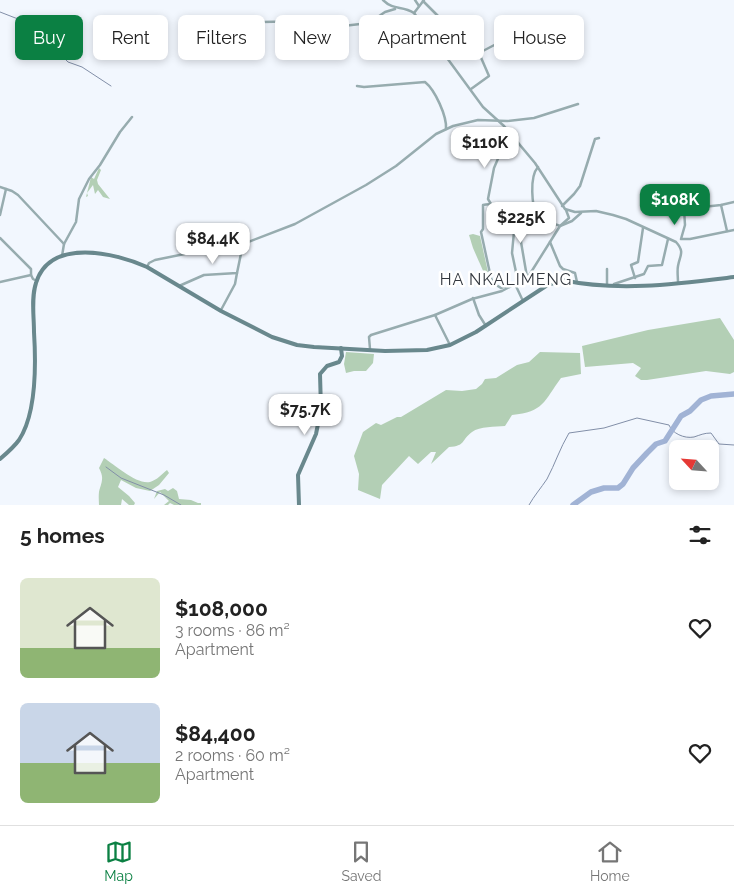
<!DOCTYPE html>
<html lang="en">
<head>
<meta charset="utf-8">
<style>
  body { margin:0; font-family:Raleway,sans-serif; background:#f6f6f6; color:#222; height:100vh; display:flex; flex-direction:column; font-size:19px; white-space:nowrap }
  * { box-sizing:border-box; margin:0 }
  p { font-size:16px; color:#767676 }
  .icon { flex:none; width:28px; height:28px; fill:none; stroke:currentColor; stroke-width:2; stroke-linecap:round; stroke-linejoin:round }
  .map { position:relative; height:505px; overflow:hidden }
  .details { display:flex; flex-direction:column; background:#fff; flex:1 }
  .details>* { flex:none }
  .guide { position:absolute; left:15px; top:15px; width:705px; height:45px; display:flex; gap:10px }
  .needle { width:32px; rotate:296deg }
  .buttons { position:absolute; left:669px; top:440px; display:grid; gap:10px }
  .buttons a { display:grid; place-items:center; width:50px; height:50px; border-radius:8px; background:#fff; box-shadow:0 2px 8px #0003; font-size:25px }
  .price { position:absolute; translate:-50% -42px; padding:0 11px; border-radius:10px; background:#fff; color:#222; font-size:16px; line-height:32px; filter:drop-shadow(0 1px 2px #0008) }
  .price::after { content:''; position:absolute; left:50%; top:30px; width:15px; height:11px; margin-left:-8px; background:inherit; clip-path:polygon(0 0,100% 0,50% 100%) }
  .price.current { background:#0b8043; color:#fff }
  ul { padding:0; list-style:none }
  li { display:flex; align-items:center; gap:15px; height:125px; padding:0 20px }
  li span { display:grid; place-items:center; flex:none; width:140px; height:100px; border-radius:8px; color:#555 }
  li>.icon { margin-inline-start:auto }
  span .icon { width:60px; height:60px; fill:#fffc; stroke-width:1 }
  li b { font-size:21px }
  h2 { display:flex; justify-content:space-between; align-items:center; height:60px; padding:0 20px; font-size:21px }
  .chip { padding:0 18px; border-radius:8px; background:#fff; box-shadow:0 2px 8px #0003; font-size:18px; line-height:45px }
  .chip.current { background:#0b8043; color:#fff }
  .dock { display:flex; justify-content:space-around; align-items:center; height:70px; border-top:1px solid #e0e0e0; background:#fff; font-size:14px; color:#767676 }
  .dock a { display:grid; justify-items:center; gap:2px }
  .dock .current { color:#0b8043 }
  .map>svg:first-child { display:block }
  .green { fill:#b3cfb5 }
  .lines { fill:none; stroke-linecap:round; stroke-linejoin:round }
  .stream { stroke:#828fa8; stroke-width:1 }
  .river { stroke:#a1b3d5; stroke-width:5.5 }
  .street { stroke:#97acaf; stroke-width:2.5 }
  .secondary { stroke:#69888d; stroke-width:4 }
  .labels { text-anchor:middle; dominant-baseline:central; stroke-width:5; stroke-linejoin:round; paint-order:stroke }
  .quarter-label { font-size:16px; letter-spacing:1px; fill:#32373e; stroke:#fff }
</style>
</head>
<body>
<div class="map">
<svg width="734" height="505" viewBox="0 0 734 505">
  <rect width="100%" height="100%" fill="#f2f7fe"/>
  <g class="green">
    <path d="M99,168L101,170L97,180L98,184L110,199L103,197L98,190L95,194L93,185L87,193L88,196L86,197L91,177L94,179Z"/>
    <path d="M650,186L667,198L678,203V209L649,201L641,195Z"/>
    <path d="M473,234L480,236L488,272L484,273L473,248L469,235Z"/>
    <path d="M720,318L734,340V372L730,374L706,371L647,380H641L635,376L641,368L633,363L585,367L582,346L648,330Z"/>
    <path d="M346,352L374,354L373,363L366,371H354L346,373L344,364Z"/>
    <path d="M540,352L580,353L581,374L561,378C544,401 544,412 512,415L505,426C495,427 480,426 472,432C461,440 466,446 449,447L431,464L436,452H431L418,464L409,456L382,485L380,499L358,490L359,474L354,456L363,432L376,423L381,425L397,417H401L446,390L462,391L476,389L482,384L485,379L496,378L517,365L529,362Z"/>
    <path d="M104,458C115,465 137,485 150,482C157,480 162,474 167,470L169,473L159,485L150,491L136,488L121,480L118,487L129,496L135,503L134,505H129L122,499L121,505H99C99,500 98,493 100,488C103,479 103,476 99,468Z"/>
    <path d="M173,488L177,491L179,499L191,500L198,503H201V505H174L170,503L168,505H164L169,501L160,492L154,499L157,491L165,489L168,491Z"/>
  </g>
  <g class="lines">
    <g class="stream">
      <path d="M0,12L18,19L45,43L51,45L68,62L82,67L111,86"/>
      <path d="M106,467L121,478L164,495L181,505"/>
      <path d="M529,505C534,496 541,488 547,479C555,464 560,448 569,433L604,428L637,418L669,425C672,433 684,439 694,437C700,435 704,433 711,433L719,444L734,445"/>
    </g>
    <path class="river" d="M573,505L591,492L604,488H618L623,484L633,468L647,453L656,444L665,441L681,416L690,411L701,400L711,396L734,394"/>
    <g class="street">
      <path d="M383,0C394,11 402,5 414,13L483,107L504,126L535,163L565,209L575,212L596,211L613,215L626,219L676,242C685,252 680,255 678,266C677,271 678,277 678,283"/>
      <path d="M415,0L419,6"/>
      <path d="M423,1L439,17L458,44"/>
      <path d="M414,13L424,0"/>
      <path d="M188,32L208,33L262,22L308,21L331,22L343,26L369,23L385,12L395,9"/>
      <path d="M357,86L364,87L425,82C435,90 447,116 446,129"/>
      <path d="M471,89L489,76L479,53L502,41"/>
      <path d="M0,187L12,191L18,195L64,244"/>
      <path d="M734,202L721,205L684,209L685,225L681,239H690L734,230"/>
      <path d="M491,204L488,199L494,168L503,147L511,135"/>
      <path d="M721,205L727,231"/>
      <path d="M562,206L574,194L580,186L595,139L599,138"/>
      <path d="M516,210L512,253L516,272L521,280"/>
      <path d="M519,212L521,242L527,277"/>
      <path d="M0,215L6,189"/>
      <path d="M537,218C532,206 529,177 538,167"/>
      <path d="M0,238L31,269V275"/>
      <path d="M550,242L560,266L563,269L575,273L577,282"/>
      <path d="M62,256L64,244L76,222L79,199L89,179L100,165L120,132L132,117"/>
      <path d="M147,267L149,263L155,260L219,247L243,244L295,224L366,185L396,166L436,134L453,126L478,120L507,121L534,118L578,104"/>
      <path d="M607,269V285"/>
      <path d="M635,278L631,265L638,262L643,228"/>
      <path d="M0,282L31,275L33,279L37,281"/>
      <path d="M512,284L501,288L493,283L491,278L481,232L483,229V205C499,200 543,220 560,226L569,218L566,210"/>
      <path d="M515,284L523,301"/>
      <path d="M614,284L644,274L648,266L662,265L668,239"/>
      <path d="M179,286L204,275L237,273L243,244"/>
      <path d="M473,298L479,315L486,326"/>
      <path d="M221,310L235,284L237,273"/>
      <path d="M450,345L435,315L472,299L502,291L528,277L560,226L572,221L581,213"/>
      <path d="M370,349L369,337L371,335L435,315"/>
    </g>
    <g class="secondary">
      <path d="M0,459C7,453 14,447 19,440C37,413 36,364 34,332C34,316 31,298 36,283C50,237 116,253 147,267L221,311L272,337L297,345L314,347L385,351L427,350L450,345L476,332L546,286L562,280C619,292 677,284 734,277"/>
      <path d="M299,505L298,475L316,434L321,409L320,374L327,366L339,362L342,356L341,348"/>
    </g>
  </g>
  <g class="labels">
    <g class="quarter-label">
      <text x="506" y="279">HA NKALIMENG</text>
    </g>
  </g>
</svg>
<div class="buttons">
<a><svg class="needle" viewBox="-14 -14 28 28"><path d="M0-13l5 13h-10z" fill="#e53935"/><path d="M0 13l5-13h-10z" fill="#767676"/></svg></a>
</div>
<b class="price" style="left:485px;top:169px">$110K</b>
<b class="price current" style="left:675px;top:226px">$108K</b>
<b class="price" style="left:521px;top:244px">$225K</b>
<b class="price" style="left:213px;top:265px">$84.4K</b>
<b class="price" style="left:305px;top:436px">$75.7K</b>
<div class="guide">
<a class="chip current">Buy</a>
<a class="chip">Rent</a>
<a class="chip">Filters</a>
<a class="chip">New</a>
<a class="chip">Apartment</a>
<a class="chip">House</a>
</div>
</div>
<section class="details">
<h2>5 homes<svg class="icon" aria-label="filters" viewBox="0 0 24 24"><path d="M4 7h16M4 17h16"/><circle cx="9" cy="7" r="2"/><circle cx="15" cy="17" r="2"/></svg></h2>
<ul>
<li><span style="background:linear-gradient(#dfe7d0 70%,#8fb573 0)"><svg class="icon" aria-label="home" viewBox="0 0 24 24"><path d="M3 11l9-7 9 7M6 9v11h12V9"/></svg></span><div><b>$108,000</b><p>3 rooms · 86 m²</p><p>Apartment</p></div><svg class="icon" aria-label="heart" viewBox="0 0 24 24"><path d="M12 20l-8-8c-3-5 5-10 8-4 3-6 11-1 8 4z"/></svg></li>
<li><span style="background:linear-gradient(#c9d6e8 60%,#8fb573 0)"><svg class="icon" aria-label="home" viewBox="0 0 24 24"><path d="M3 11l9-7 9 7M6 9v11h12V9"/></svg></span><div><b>$84,400</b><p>2 rooms · 60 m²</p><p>Apartment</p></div><svg class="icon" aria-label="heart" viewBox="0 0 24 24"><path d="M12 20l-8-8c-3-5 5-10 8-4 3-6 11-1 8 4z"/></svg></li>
</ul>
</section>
<nav class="dock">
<a class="current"><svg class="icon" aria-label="map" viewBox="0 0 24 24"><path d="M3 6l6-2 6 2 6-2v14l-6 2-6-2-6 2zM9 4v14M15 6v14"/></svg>Map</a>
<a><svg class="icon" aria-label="saved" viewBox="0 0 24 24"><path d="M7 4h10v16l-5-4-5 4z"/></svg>Saved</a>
<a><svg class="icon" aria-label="home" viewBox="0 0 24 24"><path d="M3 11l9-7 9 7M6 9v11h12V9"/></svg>Home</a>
</nav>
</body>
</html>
